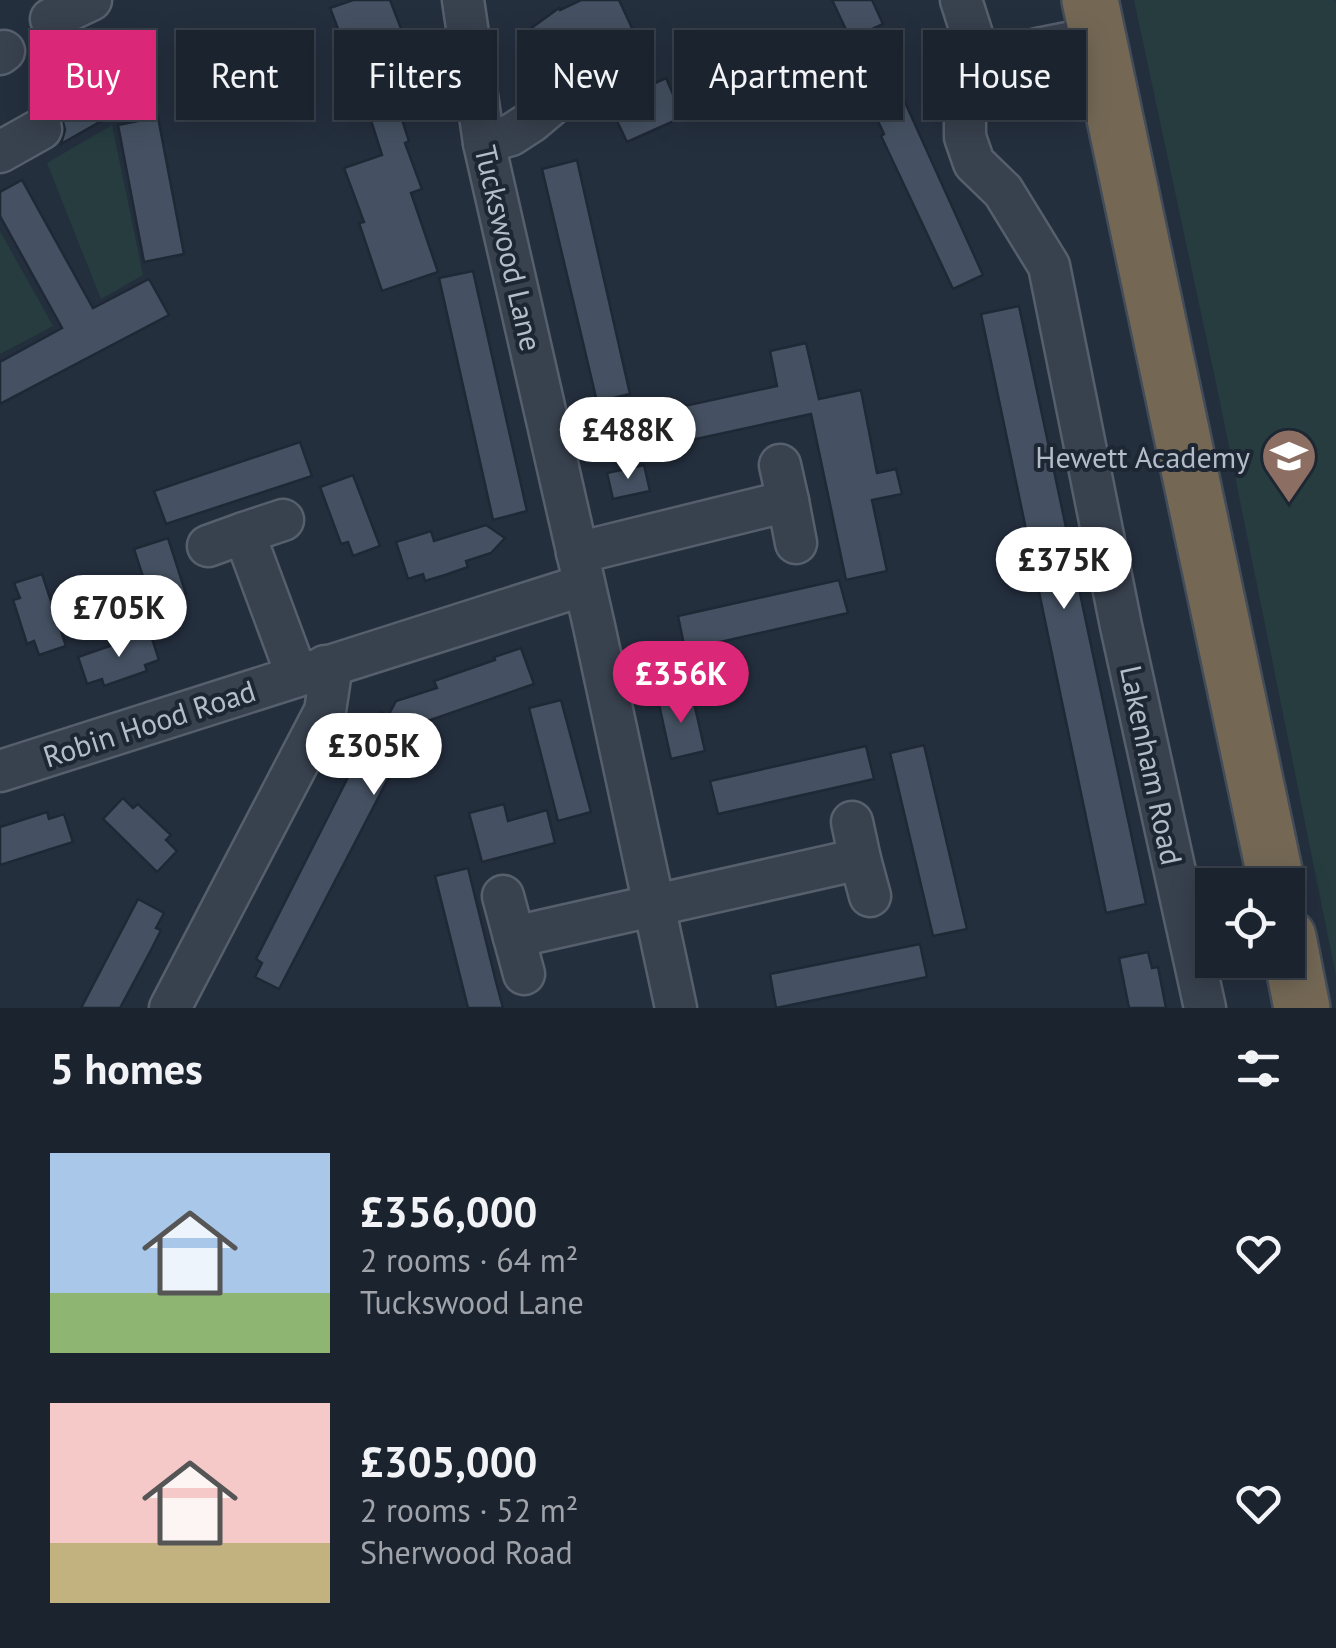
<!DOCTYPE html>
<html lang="en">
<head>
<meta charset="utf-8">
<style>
  body { margin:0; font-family:"PT Sans",sans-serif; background:#282f3a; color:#f1f3f6; height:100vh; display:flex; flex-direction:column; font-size:38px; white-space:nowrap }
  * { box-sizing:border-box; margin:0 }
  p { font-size:32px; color:#a0a4aa }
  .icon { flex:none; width:55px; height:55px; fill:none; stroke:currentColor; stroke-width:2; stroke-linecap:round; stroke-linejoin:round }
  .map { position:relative; height:1008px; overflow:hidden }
  .drawer { display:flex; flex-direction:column; background:#1b232e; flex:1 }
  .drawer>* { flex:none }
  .guide { position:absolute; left:30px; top:30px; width:1278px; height:90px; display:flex; gap:20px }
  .fabs { position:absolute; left:1195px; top:868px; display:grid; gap:20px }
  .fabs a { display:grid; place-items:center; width:110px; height:110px; border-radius:0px; background:#1b232e; box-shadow:0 5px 25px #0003,0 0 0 2px #39404a; font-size:50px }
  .price { position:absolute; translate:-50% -85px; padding:0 22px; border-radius:35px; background:#fff; color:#222; font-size:32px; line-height:65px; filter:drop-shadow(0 2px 5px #0008) }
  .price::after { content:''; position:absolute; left:50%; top:60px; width:30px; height:22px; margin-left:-15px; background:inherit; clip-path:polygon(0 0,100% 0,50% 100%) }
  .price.active { background:#db2777; color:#fff }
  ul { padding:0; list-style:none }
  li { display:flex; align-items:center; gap:30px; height:250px; padding:0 50px }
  li span { display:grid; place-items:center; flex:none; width:280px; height:200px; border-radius:0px; color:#555 }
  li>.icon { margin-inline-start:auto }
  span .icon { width:120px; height:120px; fill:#fffc; stroke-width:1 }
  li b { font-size:42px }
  h2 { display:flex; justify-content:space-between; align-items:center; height:120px; padding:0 50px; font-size:42px }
  .chip { padding:0 35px; border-radius:0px; background:#1b232e; box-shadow:0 5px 25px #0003,0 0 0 2px #39404a; font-size:35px; line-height:90px }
  .chip.active { background:#db2777; color:#fff }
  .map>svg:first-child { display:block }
  .green { fill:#263c3f }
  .building { fill:#455162; stroke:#1f2835; stroke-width:2.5 }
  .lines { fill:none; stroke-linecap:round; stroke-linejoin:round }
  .minor-casing { stroke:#565f6c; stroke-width:45 }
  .highway-casing { stroke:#434c59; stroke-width:60 }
  .minor { stroke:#38414e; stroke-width:40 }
  .highway { stroke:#746855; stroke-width:55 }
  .labels { text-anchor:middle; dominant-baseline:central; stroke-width:8; stroke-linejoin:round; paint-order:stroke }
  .street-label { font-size:30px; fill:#b4bcc9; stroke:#1d2633 }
  .poi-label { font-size:30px; fill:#b4bcc9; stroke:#1d2633; text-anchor:end }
</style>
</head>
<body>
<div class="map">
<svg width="1336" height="1008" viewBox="0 0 1336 1008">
  <rect width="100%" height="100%" fill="#242f3e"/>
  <g class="green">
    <path d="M1134,0H1335L1336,3V976L1219,397Z"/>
    <path d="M112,125L143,275L101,299L47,163Z"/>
    <path d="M0,231L53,326L0,354Z"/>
  </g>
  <g class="building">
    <path d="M353,0H390L409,49L394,54L408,97L396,101L409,141L405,143L422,189L411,193L438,272L382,291L359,223L364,222L344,168L382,155L360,86L330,8Z"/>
    <path d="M581,0H619L632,28L599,44L621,88L591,102L599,91V81L595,70L583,61L567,63L563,55L555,62L530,29L559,8L560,10Z"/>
    <path d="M832,0H872L883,24L872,29L983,275L953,289L881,136L884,134L847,55L856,51Z"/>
    <path d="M97,76L117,112L61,144L65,130L62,118L54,109L44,106Z"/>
    <path d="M666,78L683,117L627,142L609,104Z"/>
    <path d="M158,117L184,254L144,262L118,125Z"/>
    <path d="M577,160L630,394L597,402L542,169Z"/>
    <path d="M22,180L93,308L149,279L169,315L0,404V362L62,328L0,216V192Z"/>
    <path d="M473,271L527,511L493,520L439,278Z"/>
    <path d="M1019,306L1146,904L1106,913L981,314Z"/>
    <path d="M806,343L819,399L861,390L877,473L896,469L902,494L872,500L887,571L846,580L811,414L636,452L629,418L777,386L770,351Z"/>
    <path d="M300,442L312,476L166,524L154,491Z"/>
    <path d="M644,465L650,491L613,499L607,473Z"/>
    <path d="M353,475L380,546L353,556L348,542L341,544L320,487Z"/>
    <path d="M486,525L505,538L491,553L466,561L468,567L445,575L425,581L423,574L408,579L396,542L431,531L434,541Z"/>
    <path d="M168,538L186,594L180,596L184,611L157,620L134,549Z"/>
    <path d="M42,574L66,646L39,655L34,641L27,644L13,600L20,598L14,583Z"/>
    <path d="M839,580L848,613L685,650L678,616Z"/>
    <path d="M150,632L159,660L145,665L147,671L104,686L102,679L87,684L78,657Z"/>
    <path d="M521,648L534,684L416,725L279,989L255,977L262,963L256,959L381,712L388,716L396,701L437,688L434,681L495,660L494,657Z"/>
    <path d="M692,694L705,751L671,759L658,700Z"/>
    <path d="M561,700L591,812L558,821L529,708Z"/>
    <path d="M924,745L967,929L933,936L890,753Z"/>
    <path d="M866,746L874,779L718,814L710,781Z"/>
    <path d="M123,798L133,808L138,804L171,835L166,840L177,851L157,872L103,819Z"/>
    <path d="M504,804L508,821L547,810L555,843L482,862L469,813Z"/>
    <path d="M47,812L49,819L64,814L73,842L0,865V827Z"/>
    <path d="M468,868L496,982L503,1008H468L435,876Z"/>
    <path d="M138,899L164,913L156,928L161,930L151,950L120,1008H81Z"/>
    <path d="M920,944L927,977L776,1008L770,974Z"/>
    <path d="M1148,952L1152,968L1158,967L1166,1008H1129L1119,958Z"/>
  </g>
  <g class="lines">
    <g class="minor-casing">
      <g id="minor">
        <path d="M463,0L484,143L594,626L676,1008"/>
        <path d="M961,0L978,53L994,78"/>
        <path d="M51,19L91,0"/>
        <path d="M1097,37L1037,49L1025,55L982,86L965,109V137L974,163L1003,191L1049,266L1121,626L1205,1008"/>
        <path d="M0,54L4,51"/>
        <path d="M484,143L511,135L531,122L576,84"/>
        <path d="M0,152L41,129"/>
        <path d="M780,465L788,501"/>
        <path d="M283,520L244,533L297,676"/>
        <path d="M208,546L244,533"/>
        <path d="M577,553L788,501L796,543"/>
        <path d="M0,771L584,585"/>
        <path d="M852,822L860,859"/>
        <path d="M503,896L514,937"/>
        <path d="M524,974L514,937L860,859L870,896"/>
        <path d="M170,1008L325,711L330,678L325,666"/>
      </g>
    </g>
    <g class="highway-casing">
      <g id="highway">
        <path d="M1090,0L1277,885"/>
        <path d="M1288,937L1302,1008"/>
      </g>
    </g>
    <use href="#minor" class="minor"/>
    <use href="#highway" class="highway"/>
  </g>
  <defs>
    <g id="school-pin" transform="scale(2.875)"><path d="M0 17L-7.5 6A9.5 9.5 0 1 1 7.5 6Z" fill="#8d6e63" stroke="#1d2633"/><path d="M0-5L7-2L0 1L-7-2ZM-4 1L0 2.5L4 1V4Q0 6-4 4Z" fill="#fff"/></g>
  </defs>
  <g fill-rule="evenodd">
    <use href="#school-pin" x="1289" y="456"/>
  </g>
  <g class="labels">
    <g class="street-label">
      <text transform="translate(509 248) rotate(77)">Tuckswood Lane</text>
      <text transform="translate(149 723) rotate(-18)">Robin Hood Road</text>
      <text transform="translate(1152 765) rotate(78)">Lakenham Road</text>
    </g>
    <g class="poi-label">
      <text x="1250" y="456">Hewett Academy</text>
    </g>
  </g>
</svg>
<div class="fabs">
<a><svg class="icon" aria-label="locate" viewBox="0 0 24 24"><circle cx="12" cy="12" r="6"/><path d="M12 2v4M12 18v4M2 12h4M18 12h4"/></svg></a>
</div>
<b class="price" style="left:628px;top:482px">£488K</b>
<b class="price" style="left:1064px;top:612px">£375K</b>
<b class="price" style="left:119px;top:660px">£705K</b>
<b class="price active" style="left:681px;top:726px">£356K</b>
<b class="price" style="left:374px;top:798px">£305K</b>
<div class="guide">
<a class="chip active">Buy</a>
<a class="chip">Rent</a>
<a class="chip">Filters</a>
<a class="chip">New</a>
<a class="chip">Apartment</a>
<a class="chip">House</a>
</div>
</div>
<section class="drawer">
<h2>5 homes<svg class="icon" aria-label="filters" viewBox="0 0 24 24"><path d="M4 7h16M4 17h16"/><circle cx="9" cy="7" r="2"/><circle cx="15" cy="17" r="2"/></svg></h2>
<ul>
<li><span style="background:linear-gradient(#a9c7e8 70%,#8fb573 0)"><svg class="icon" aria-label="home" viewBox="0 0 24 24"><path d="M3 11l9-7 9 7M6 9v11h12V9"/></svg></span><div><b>£356,000</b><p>2 rooms · 64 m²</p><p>Tuckswood Lane</p></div><svg class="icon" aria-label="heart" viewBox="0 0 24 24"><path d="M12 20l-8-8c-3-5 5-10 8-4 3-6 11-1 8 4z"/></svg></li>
<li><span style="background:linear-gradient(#f6c9c9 70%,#c2b280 0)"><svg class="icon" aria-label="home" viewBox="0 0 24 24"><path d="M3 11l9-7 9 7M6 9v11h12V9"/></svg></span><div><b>£305,000</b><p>2 rooms · 52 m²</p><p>Sherwood Road</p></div><svg class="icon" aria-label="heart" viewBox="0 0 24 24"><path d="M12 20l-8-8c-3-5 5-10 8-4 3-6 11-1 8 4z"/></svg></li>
</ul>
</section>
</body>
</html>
